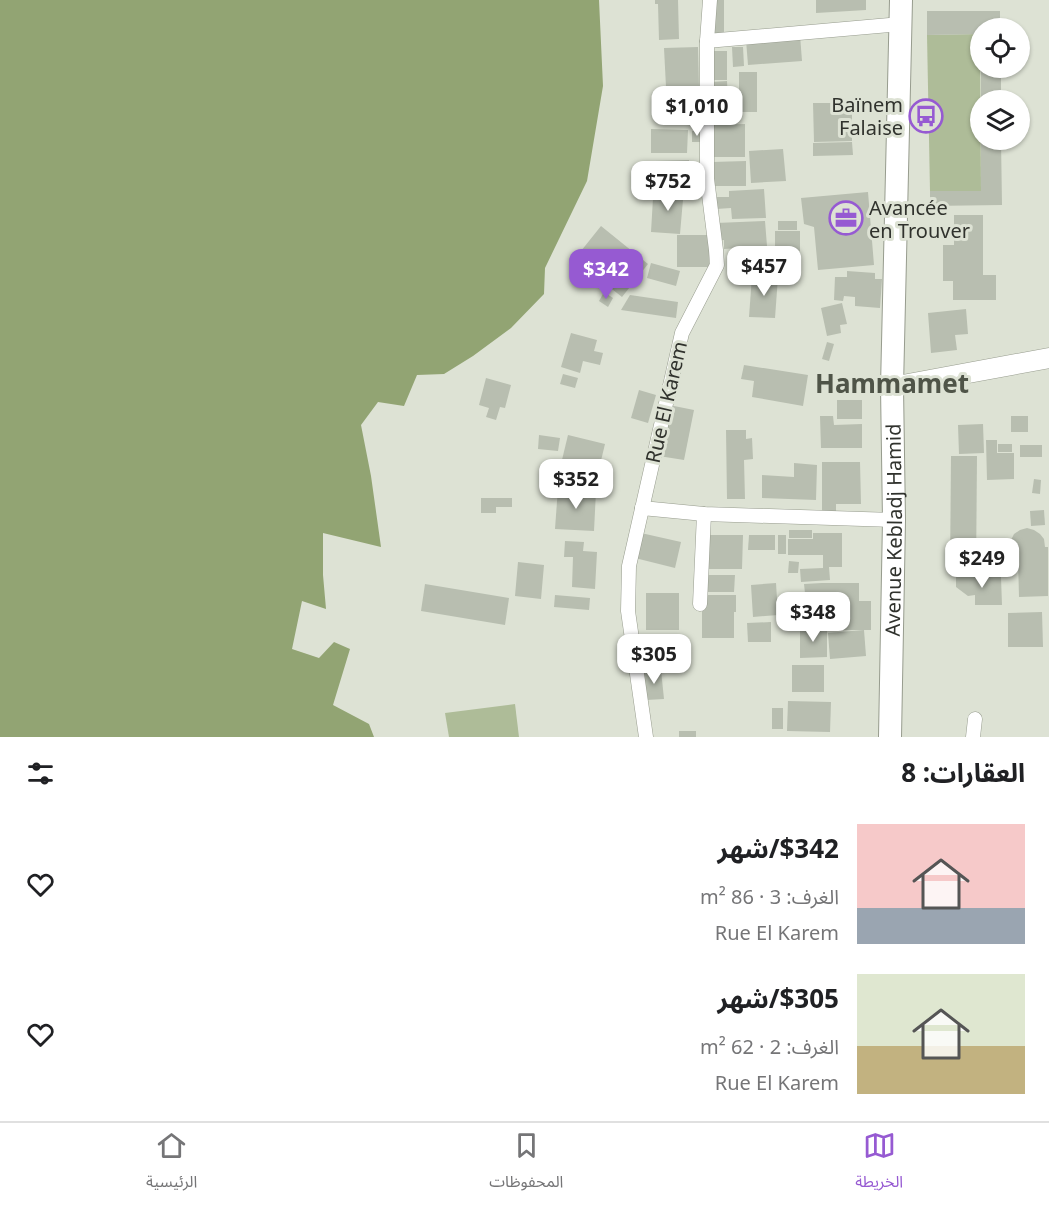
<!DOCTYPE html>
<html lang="ar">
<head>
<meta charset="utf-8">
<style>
  body { margin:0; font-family:"Noto Sans","Noto Sans Arabic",sans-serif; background:#f6f6f6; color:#202124; direction:rtl; height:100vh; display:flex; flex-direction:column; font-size:22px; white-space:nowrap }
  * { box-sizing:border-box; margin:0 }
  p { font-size:20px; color:#757577 }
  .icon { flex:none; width:33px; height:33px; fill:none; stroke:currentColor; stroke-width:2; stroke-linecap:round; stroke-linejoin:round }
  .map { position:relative; height:737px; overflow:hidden; direction:ltr }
  .side { display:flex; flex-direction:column; background:#fff; flex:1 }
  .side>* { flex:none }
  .tools { position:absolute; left:970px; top:18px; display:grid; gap:12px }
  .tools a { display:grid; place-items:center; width:60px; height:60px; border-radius:50%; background:#fff; box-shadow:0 2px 4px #0004; font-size:30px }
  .price { position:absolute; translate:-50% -51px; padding:0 14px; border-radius:12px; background:#fff; color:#222; font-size:20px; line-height:39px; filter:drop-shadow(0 2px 3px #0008) }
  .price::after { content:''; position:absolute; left:50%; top:36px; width:18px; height:14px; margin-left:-9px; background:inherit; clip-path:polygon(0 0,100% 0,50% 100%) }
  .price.selected { background:#965ad2; color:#fff }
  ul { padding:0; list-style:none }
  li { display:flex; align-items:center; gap:18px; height:150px; padding:0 24px }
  li span { display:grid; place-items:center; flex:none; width:168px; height:120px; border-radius:0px; color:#555 }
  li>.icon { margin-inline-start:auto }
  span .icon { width:72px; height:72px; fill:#fffc; stroke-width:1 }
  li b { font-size:26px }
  h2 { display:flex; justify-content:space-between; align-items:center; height:72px; padding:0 24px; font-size:26px }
  .tabs { display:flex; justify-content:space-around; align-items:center; height:84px; border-top:2px solid #e0e0e0; background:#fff; font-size:16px; color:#757577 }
  .tabs a { display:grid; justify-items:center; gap:3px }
  .tabs .selected { color:#965ad2 }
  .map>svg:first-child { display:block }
  .green { fill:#aebc98 }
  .water { fill:#92a473 }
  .building { fill:#b8beb0 }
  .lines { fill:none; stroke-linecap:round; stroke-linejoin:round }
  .street-casing { stroke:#979c8e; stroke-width:15 }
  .secondary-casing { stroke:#979c8e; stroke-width:21 }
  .primary-casing { stroke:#979c8e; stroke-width:24 }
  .street { stroke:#fff; stroke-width:14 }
  .secondary { stroke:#fff; stroke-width:20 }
  .primary { stroke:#fff; stroke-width:22 }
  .labels { text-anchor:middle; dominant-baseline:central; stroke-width:6; stroke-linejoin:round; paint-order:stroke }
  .poi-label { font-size:20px; fill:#30322d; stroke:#dde2d4; text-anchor:end }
  .street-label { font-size:20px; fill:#30322d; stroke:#dde2d4 }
  .district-label { font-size:26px; font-weight:bold; fill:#4f5448; stroke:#dde2d4 }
</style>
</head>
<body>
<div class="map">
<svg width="1049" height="737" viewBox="0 0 1049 737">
  <rect width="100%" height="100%" fill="#dde2d4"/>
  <g class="green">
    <path d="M980,34L981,191H930L927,35Z"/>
    <path d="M515,704L519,737H449L445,713Z"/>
  </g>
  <path class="water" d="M0,0H599L603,86L587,181L545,268L544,294L511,328L473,356L444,374L417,375L404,406L378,402L361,425L371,476L381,547L323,533V575L326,609L302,601L292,649L319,658L334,642L350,649L333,705L369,724L374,737H0Z"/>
  <g class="building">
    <path d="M655,0H678L679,39L659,40L658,4H655Z"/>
    <rect x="713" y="0" width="11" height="37"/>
    <path d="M816,0H866V10L816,13Z"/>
    <path d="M927,11H1000V28H981V34L927,35Z"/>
    <path d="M800,35L802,61L748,65L746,40Z"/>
    <path d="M698,47L699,86L666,87L664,48Z"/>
    <path d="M732,47H743L744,66L733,67Z"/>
    <rect x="710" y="51" width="17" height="29"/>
    <rect x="981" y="68" width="20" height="32"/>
    <rect x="739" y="72" width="18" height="40"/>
    <path d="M727,81L728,108H732L733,121H711V82Z"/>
    <rect x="663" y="96" width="37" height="22"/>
    <path d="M813,103H852V141L814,142Z"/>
    <path d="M745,124V157H712V125Z"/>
    <path d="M651,129L688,130L687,153H651Z"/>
    <path d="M692,131H701L702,142H692Z"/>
    <path d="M981,140H1001L1002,205L930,206V191H981Z"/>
    <path d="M852,142L853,155L813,156V143Z"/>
    <path d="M783,149L786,181L751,183L749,151Z"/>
    <path d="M689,160V176H700V186L655,185V161Z"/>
    <path d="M746,161V186H713L712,162Z"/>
    <path d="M668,187L684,188L680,234L651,232L653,198L667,199Z"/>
    <path d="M764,189L766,218L732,219L731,208L716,209L715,197H729V191Z"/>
    <path d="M868,192L874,265L818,270L814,227L804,224L801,198Z"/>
    <path d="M954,215H983V275H996V300H953V281H943V245H954Z"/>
    <path d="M765,221L767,246L724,249V240L717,241L716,223Z"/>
    <rect x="778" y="221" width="19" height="9"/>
    <path d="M601,226L648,264L622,297L588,270L594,262L581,251Z"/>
    <rect x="775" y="231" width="25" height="31"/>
    <rect x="677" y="235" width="32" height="32"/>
    <path d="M651,263L680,271L676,286L647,278Z"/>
    <path d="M847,271L875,273V279H882L880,308L855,306V297L844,296L843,301L834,300L835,277H847Z"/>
    <path d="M752,276L778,277L775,318L749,317Z"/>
    <path d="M604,292L613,298L608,307L599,301Z"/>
    <path d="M630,295L678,302L676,318L621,310Z"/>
    <path d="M842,303L847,324L840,325L841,333L827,336L821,308Z"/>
    <path d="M966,309L968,334L955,335L957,350L931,353L928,313Z"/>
    <path d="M571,333L597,340L594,351L603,353L600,365L583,361L580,373L561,367Z"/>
    <path d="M827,342L834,344L829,361L822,359Z"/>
    <path d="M744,365L808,375L803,406L752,397L754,381L741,379Z"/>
    <path d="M563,374L578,378L575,388L560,384Z"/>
    <path d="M486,378L511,385L505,408L500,407L496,420L486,417L489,408L479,405Z"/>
    <path d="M639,390L656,395L648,423L631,418Z"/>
    <rect x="837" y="400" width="25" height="19"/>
    <path d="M669,405L694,410L684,460L659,456Z"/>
    <path d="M820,416H833L834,425L862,424V448H821Z"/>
    <rect x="1011" y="416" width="17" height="16"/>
    <path d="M983,424L984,453L959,454L958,425Z"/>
    <path d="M726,430H746V439L752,438L753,459L744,460L745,499H727Z"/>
    <path d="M539,435L560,438L558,451L538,449Z"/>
    <path d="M568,435L605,444L598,473L561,464Z"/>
    <path d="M986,440H997V453H1014V479L987,480Z"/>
    <rect x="998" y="444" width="14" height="8"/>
    <rect x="1020" y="445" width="22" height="12"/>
    <path d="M951,456H977L976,574H950Z"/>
    <path d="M822,462H860L861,504H836V513H822Z"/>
    <path d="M794,463L817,465L816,500L762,498V475L794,477Z"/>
    <path d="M1034,479L1041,480L1040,494L1032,493Z"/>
    <path d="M558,488L596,491L594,531L555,529Z"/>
    <path d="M481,498H512V507H496V513H481Z"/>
    <path d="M1044,510L1045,525L1031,526L1030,511Z"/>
    <path d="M1027,528L1034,530L1040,534L1044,539L1045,547H1048V596L1019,597L1018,559H1014L1011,553L1009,546L1011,540L1014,534L1020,530Z"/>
    <rect x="789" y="530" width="23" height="8"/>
    <path d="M641,533L681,542L675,568L635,558Z"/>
    <path d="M813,533H842V567H829L830,580L801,582L800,569L823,568V555H788V539H813Z"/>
    <path d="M708,535H743L742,569H707Z"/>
    <path d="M749,535H775V550H748Z"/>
    <rect x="778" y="535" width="8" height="19"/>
    <path d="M565,541L584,542L583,551L597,552L595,589L572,587L573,557H564Z"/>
    <path d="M789,561L799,562L798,573H788Z"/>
    <path d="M518,562L544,565L541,599L515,596Z"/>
    <path d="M703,575H735L734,592H702Z"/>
    <path d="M956,577H1001L1002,605H975V595L968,596L956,587Z"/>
    <path d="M776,583L778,615L753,617L751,585Z"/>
    <path d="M822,583H859V601H871V630H834V601H822V593H805L804,584Z"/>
    <path d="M425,584L509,598L505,625L421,611Z"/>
    <rect x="646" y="593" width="33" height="37"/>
    <path d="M555,595L590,598L589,610L554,607Z"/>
    <path d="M702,595H736V612H734V638H702Z"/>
    <path d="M1042,612L1043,647H1008V613Z"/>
    <path d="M771,622V642H748L747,623Z"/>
    <path d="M800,628H827V657L800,658Z"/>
    <path d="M864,630L866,656L830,659L828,633Z"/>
    <path d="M638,638L689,639V664H638Z"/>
    <rect x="792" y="665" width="32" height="27"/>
    <path d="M661,670L664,699L646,700L644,671Z"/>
    <path d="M788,701L831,702L830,732L787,731Z"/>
    <rect x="772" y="708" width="11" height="21"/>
    <rect x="679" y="731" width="17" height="6"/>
  </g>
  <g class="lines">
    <g class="street-casing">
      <g id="street">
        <path d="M707,41L901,24"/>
        <path d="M642,508L704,514L894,520"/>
        <path d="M700,604L704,514"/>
        <path d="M646,737L628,611L629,566L682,333L717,265L716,250L707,179V41L710,0"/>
        <path d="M973,737L975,719"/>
      </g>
    </g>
    <g class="secondary-casing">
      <path id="secondary" d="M892,387L1049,358"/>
    </g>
    <g class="primary-casing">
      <g id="primary">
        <path id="s1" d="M890,737L894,520L892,387L901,0"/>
      </g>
    </g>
    <use href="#street" class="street"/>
    <use href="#secondary" class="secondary"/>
    <use href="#primary" class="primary"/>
  </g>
  <defs>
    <g id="bus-ring" transform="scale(1.725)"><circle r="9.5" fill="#dde2d4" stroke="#965ad2" stroke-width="1.5"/><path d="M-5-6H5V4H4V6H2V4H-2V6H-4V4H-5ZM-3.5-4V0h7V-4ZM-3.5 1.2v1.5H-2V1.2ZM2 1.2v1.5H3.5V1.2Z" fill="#965ad2"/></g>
    <g id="office-ring" transform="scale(1.725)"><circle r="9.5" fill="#dde2d4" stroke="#965ad2" stroke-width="1.5"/><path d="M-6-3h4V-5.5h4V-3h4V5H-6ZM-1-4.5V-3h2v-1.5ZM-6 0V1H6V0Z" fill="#965ad2"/></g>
  </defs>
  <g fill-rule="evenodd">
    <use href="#bus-ring" x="926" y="116"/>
    <use href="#office-ring" x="846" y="218"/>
  </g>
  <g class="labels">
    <g class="poi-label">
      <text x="903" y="104">Baïnem<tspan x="903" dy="23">Falaise</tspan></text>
      <text x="869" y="207" text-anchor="start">Avancée<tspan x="869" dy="23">en Trouver</tspan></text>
    </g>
    <g class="street-label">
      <text transform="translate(666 402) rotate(-77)">Rue El Karem</text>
      <text stroke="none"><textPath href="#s1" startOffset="207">Avenue Kebladj Hamid</textPath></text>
    </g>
    <g class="district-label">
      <text x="892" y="383">Hammamet</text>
    </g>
  </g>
</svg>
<div class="tools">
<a><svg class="icon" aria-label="locate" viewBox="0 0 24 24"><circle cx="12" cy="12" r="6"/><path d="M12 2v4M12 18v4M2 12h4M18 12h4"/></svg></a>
<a><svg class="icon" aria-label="layers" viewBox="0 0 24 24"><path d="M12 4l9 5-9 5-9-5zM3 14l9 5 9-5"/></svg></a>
</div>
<b class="price" style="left:697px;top:137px">$1,010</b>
<b class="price" style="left:668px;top:212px">$752</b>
<b class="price" style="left:764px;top:297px">$457</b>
<b class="price selected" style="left:606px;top:300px">$342</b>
<b class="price" style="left:576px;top:510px">$352</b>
<b class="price" style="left:982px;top:589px">$249</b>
<b class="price" style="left:813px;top:643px">$348</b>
<b class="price" style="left:654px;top:685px">$305</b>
</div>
<section class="side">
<h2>العقارات: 8<svg class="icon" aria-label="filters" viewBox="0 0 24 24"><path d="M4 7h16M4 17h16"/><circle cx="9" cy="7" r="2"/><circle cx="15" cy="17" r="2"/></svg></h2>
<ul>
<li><span style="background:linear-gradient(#f6c9c9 70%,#9aa5b1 0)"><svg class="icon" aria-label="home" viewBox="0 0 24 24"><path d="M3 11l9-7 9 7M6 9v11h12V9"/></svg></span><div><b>$342/شهر</b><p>الغرف: 3 · 86 m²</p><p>Rue El Karem</p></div><svg class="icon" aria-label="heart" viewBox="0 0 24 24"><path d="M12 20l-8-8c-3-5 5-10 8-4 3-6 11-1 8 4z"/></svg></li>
<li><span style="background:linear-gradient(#dfe7d0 60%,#c2b280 0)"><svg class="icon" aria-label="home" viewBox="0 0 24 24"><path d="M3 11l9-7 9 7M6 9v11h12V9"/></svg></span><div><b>$305/شهر</b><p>الغرف: 2 · 62 m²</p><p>Rue El Karem</p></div><svg class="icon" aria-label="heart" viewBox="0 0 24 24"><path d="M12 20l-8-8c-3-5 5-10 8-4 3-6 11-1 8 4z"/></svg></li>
</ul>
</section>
<nav class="tabs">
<a class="selected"><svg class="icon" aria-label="map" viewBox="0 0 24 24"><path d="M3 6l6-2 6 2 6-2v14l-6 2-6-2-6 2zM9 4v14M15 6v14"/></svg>الخريطة</a>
<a><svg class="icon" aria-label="saved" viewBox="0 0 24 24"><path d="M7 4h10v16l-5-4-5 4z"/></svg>المحفوظات</a>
<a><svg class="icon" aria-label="home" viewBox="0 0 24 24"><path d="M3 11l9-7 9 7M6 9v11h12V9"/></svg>الرئيسية</a>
</nav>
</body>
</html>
